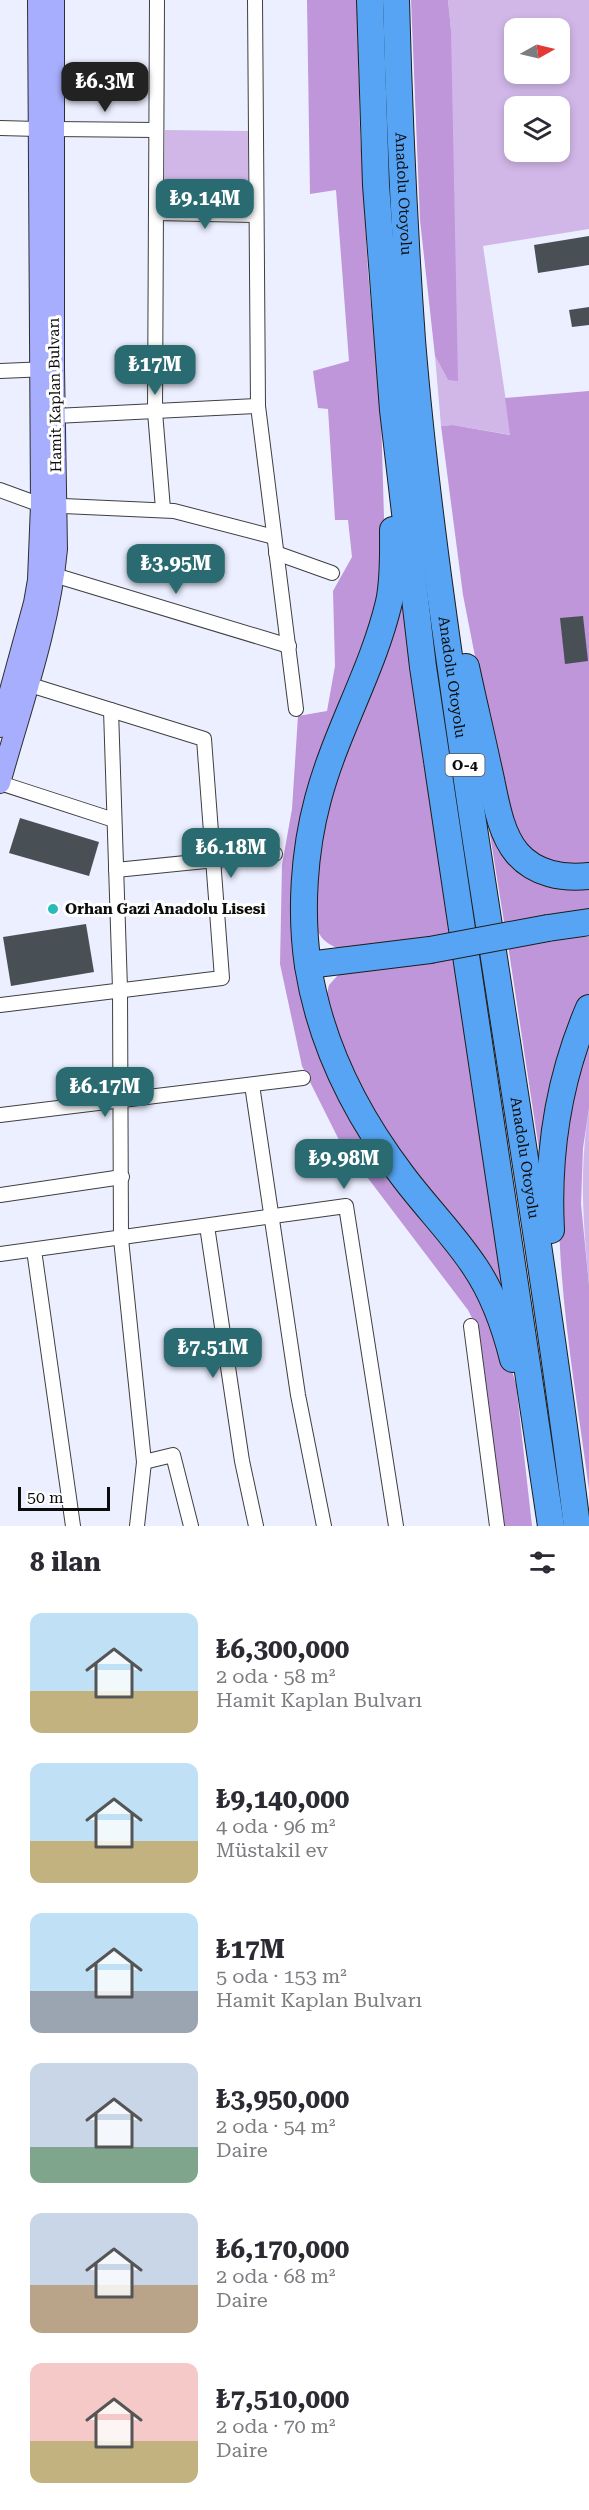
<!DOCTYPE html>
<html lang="tr">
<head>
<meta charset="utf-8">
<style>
  body { margin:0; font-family:"Roboto Serif",serif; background:#f7f7f7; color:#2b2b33; height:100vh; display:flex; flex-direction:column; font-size:22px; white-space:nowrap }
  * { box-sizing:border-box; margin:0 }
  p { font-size:20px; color:#7c7c81 }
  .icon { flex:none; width:33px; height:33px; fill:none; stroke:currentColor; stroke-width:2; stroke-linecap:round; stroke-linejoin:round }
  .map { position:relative; height:1526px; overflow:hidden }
  .drawer { display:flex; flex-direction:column; background:#fff; flex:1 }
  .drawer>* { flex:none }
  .needle { width:39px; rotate:82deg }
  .fabs { position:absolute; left:504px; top:18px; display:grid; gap:12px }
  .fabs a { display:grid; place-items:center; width:66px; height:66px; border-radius:12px; background:#fff; box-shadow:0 3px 9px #0003; font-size:30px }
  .scale { position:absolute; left:18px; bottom:15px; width:92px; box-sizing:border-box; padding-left:6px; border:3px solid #0c0c0c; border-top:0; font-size:16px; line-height:21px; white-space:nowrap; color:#0c0c0c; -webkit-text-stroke:4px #fff; paint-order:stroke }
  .price { position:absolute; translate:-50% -51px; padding:0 14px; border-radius:12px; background:#296b70; color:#fff; font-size:20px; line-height:39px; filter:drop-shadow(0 2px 3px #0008) }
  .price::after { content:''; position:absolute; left:50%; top:36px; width:18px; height:14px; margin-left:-9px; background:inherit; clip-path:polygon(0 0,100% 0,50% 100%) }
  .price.current { background:#222; color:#fff }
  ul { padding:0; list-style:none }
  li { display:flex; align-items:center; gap:18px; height:150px; padding:0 30px }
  li span { display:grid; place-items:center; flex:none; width:168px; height:120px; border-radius:12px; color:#555 }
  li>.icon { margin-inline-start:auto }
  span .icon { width:72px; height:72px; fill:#fffc; stroke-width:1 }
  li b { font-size:26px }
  h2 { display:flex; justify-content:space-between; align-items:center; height:72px; padding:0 30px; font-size:26px }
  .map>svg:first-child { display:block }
  .green { fill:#d1b7e8; fill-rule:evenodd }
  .forest { fill:#be96d9 }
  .building { fill:#495055 }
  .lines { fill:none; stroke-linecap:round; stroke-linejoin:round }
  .minor-casing { stroke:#3f3f3f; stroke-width:16 }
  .secondary-casing { stroke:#2e2e2e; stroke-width:22 }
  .motorway-casing { stroke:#1d1d1d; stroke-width:28 }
  .minor { stroke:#fff; stroke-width:14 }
  .secondary { stroke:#a8aefe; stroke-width:20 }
  .motorway { stroke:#56a4f3; stroke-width:26 }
  .motorway-bridge-casing { stroke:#1d1d1d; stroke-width:28; stroke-linecap:butt }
  .motorway-bridge { stroke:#56a4f3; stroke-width:26 }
  .poi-dot { fill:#26baba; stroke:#fff; stroke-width:2 }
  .labels { text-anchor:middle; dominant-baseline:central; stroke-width:6; stroke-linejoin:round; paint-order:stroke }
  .shield { fill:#fff; stroke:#555; stroke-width:1.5 }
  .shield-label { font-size:14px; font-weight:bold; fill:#0c0c0c }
  .street-label { font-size:15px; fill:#0c0c0c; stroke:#fff }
  .poi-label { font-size:15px; font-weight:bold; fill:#0c0c0c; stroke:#fff; text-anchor:start }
</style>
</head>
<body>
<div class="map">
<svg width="589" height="1526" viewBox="0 0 589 1526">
  <rect width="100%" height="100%" fill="#ecefff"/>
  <g class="green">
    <path d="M448,0H589V229L483,246L511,435L453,425L441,426L435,356L448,380L451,30ZM514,28H560V74H514ZM514,106H560V152H514Z"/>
    <path d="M165,130L248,131V209L164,208Z"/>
    <path d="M589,1108V1285C583,1222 579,1171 589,1108Z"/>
  </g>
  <g class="forest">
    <path d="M307,0H357L360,132L368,272L381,414L385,552L382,589L311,800L312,1011L465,1265L501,1334L516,1384L532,1526H503L476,1326L468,1310L339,1140L302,1066L280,964L282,865L292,809L298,716L327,711L335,666L333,591L352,557L348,520H335L328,409L318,408L313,371L349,361L336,190L310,194Z"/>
    <path d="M411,0H448L451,30L458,381L448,380L435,356L420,220Z"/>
    <path d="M589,391V867L544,862L516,835L490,733L463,595L441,426L453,425L510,435L505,398Z"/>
    <path d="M402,583L423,760L453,937L340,949C323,943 318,935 313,918L319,825Z"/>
    <path d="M478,760L496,834L589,881V910L505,928Z"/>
    <path d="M575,935L589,937V993L540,1156L508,945Z"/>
    <path d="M456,955L507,1308L359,1095L326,998L329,985L339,974Z"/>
    <path d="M589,1033V1108L583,1148L581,1204L589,1285V1490C577,1397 559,1302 559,1208C558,1148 575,1091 589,1033Z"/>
  </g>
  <g class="building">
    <path d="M589,236V265L538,273L534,245Z"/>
    <path d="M589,307V325L572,327L569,310Z"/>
    <path d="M583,616L588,661L565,664L560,618Z"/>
    <path d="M20,818L99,842L89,876L9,853Z"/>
    <path d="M86,924L94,972L11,986L3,937Z"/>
  </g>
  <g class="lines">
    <g class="minor-casing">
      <g id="minor">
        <path d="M157,0L155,412L163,509"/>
        <path d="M255,0L258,406L296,709"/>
        <path d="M0,128L38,129"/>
        <path d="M54,129L156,130"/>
        <path d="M156,213L255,215"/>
        <path d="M0,371L48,369"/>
        <path d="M55,416L258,406"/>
        <path d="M0,490L41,505L174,511L274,537"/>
        <path d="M276,553L332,573"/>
        <path d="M54,575L289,646"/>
        <path d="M111,710L120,989L121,1239L144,1462L137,1526"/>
        <path d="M0,783L114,820"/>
        <path d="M116,870L275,854"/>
        <path d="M0,1005L222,978L204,739L27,684"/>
        <path d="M252,1085L298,1395L324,1526"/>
        <path d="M0,1115L303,1078"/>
        <path d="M0,1195L122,1177"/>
        <path d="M207,1226L242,1461L256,1526"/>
        <path d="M34,1250L73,1526"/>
        <path d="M0,1254L346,1206L396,1526"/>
        <path d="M471,1326L497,1526"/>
        <path d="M144,1462L173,1455L191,1526"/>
      </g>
    </g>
    <g class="secondary-casing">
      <g id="secondary">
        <path d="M0,727L34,603L38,580L41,505L38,0"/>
        <path d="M0,783C21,707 50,627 57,549L54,369V0"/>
      </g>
    </g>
    <g class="motorway-casing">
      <g id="motorway">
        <path d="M370,0L376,185L393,410L423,667L551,1526"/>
        <path id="s1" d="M396,0C399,113 404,227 412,340C425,499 449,657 472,815C508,1052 547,1288 577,1526"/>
        <path d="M393,530C393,554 394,579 389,602C373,670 336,731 318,799C304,851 300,912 308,966C320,1042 355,1113 402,1175C425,1206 454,1235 475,1267C494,1295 505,1327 513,1359"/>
        <path d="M466,667C473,700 481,733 488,766C495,794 498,830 517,853C535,874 563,879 589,876"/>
        <path d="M548,928L589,922"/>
        <path d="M308,965L430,950"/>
        <path d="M551,1230C547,1153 558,1080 589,1008"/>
      </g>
    </g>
    <use href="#minor" class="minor"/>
    <use href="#secondary" class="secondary"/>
    <use href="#motorway" class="motorway"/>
    <g class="motorway-bridge-casing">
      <path id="motorway-bridge" d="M430,950L548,928"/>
    </g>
    <use href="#motorway-bridge" class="motorway-bridge"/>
  </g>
  <circle class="poi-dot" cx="53" cy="909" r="6"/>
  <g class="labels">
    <rect class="shield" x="445.5" y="754" width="39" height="22" rx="4.5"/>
    <g class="shield-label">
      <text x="465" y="765">O-4</text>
    </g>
    <g class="street-label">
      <text stroke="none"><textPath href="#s1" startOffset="194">Anadolu Otoyolu</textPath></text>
      <text transform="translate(55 395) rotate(-91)">Hamit Kaplan Bulvarı</text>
      <text stroke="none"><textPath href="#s1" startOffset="680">Anadolu Otoyolu</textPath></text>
      <text stroke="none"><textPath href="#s1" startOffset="1166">Anadolu Otoyolu</textPath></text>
    </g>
    <g class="poi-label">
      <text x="65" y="909">Orhan Gazi Anadolu Lisesi</text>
    </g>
  </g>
</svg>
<div class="fabs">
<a><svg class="needle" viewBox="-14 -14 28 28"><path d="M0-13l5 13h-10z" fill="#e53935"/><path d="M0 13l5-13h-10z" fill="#7c7c81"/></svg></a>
<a><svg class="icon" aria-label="layers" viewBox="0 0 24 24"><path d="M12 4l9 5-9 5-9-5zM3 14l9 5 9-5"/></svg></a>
</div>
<div class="scale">50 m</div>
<b class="price current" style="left:105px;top:113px">₺6.3M</b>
<b class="price" style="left:205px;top:230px">₺9.14M</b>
<b class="price" style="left:155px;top:396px">₺17M</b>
<b class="price" style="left:176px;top:595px">₺3.95M</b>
<b class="price" style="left:231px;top:879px">₺6.18M</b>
<b class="price" style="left:105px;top:1118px">₺6.17M</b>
<b class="price" style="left:344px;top:1190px">₺9.98M</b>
<b class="price" style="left:213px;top:1379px">₺7.51M</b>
</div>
<section class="drawer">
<h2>8 ilan<svg class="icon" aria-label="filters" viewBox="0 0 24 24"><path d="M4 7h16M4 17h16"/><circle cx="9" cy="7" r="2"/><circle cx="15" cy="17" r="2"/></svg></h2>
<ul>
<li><span style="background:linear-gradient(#bfe0f5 65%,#c2b280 0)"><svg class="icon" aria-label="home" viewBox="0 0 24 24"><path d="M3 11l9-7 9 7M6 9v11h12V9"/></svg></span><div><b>₺6,300,000</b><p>2 oda · 58 m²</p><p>Hamit Kaplan Bulvarı</p></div></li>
<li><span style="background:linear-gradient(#bfe0f5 65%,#c2b280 0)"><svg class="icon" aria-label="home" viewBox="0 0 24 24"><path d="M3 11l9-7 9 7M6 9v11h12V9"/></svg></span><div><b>₺9,140,000</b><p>4 oda · 96 m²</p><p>Müstakil ev</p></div></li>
<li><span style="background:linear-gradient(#bfe0f5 65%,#9aa5b1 0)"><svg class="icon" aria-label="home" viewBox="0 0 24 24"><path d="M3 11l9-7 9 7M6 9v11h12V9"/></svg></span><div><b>₺17M</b><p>5 oda · 153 m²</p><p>Hamit Kaplan Bulvarı</p></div></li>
<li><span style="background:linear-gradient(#c9d6e8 70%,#7fa58c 0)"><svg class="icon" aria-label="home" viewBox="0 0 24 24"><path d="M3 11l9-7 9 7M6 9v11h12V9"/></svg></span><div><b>₺3,950,000</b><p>2 oda · 54 m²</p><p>Daire</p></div></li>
<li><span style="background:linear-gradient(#c9d6e8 60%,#b9a48a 0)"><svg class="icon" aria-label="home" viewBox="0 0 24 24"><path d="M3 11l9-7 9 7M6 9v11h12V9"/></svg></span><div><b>₺6,170,000</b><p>2 oda · 68 m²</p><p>Daire</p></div></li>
<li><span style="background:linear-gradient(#f6c9c9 65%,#c2b280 0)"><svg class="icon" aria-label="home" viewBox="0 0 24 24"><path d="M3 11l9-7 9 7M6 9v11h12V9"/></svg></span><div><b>₺7,510,000</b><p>2 oda · 70 m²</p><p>Daire</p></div></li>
</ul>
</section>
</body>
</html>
